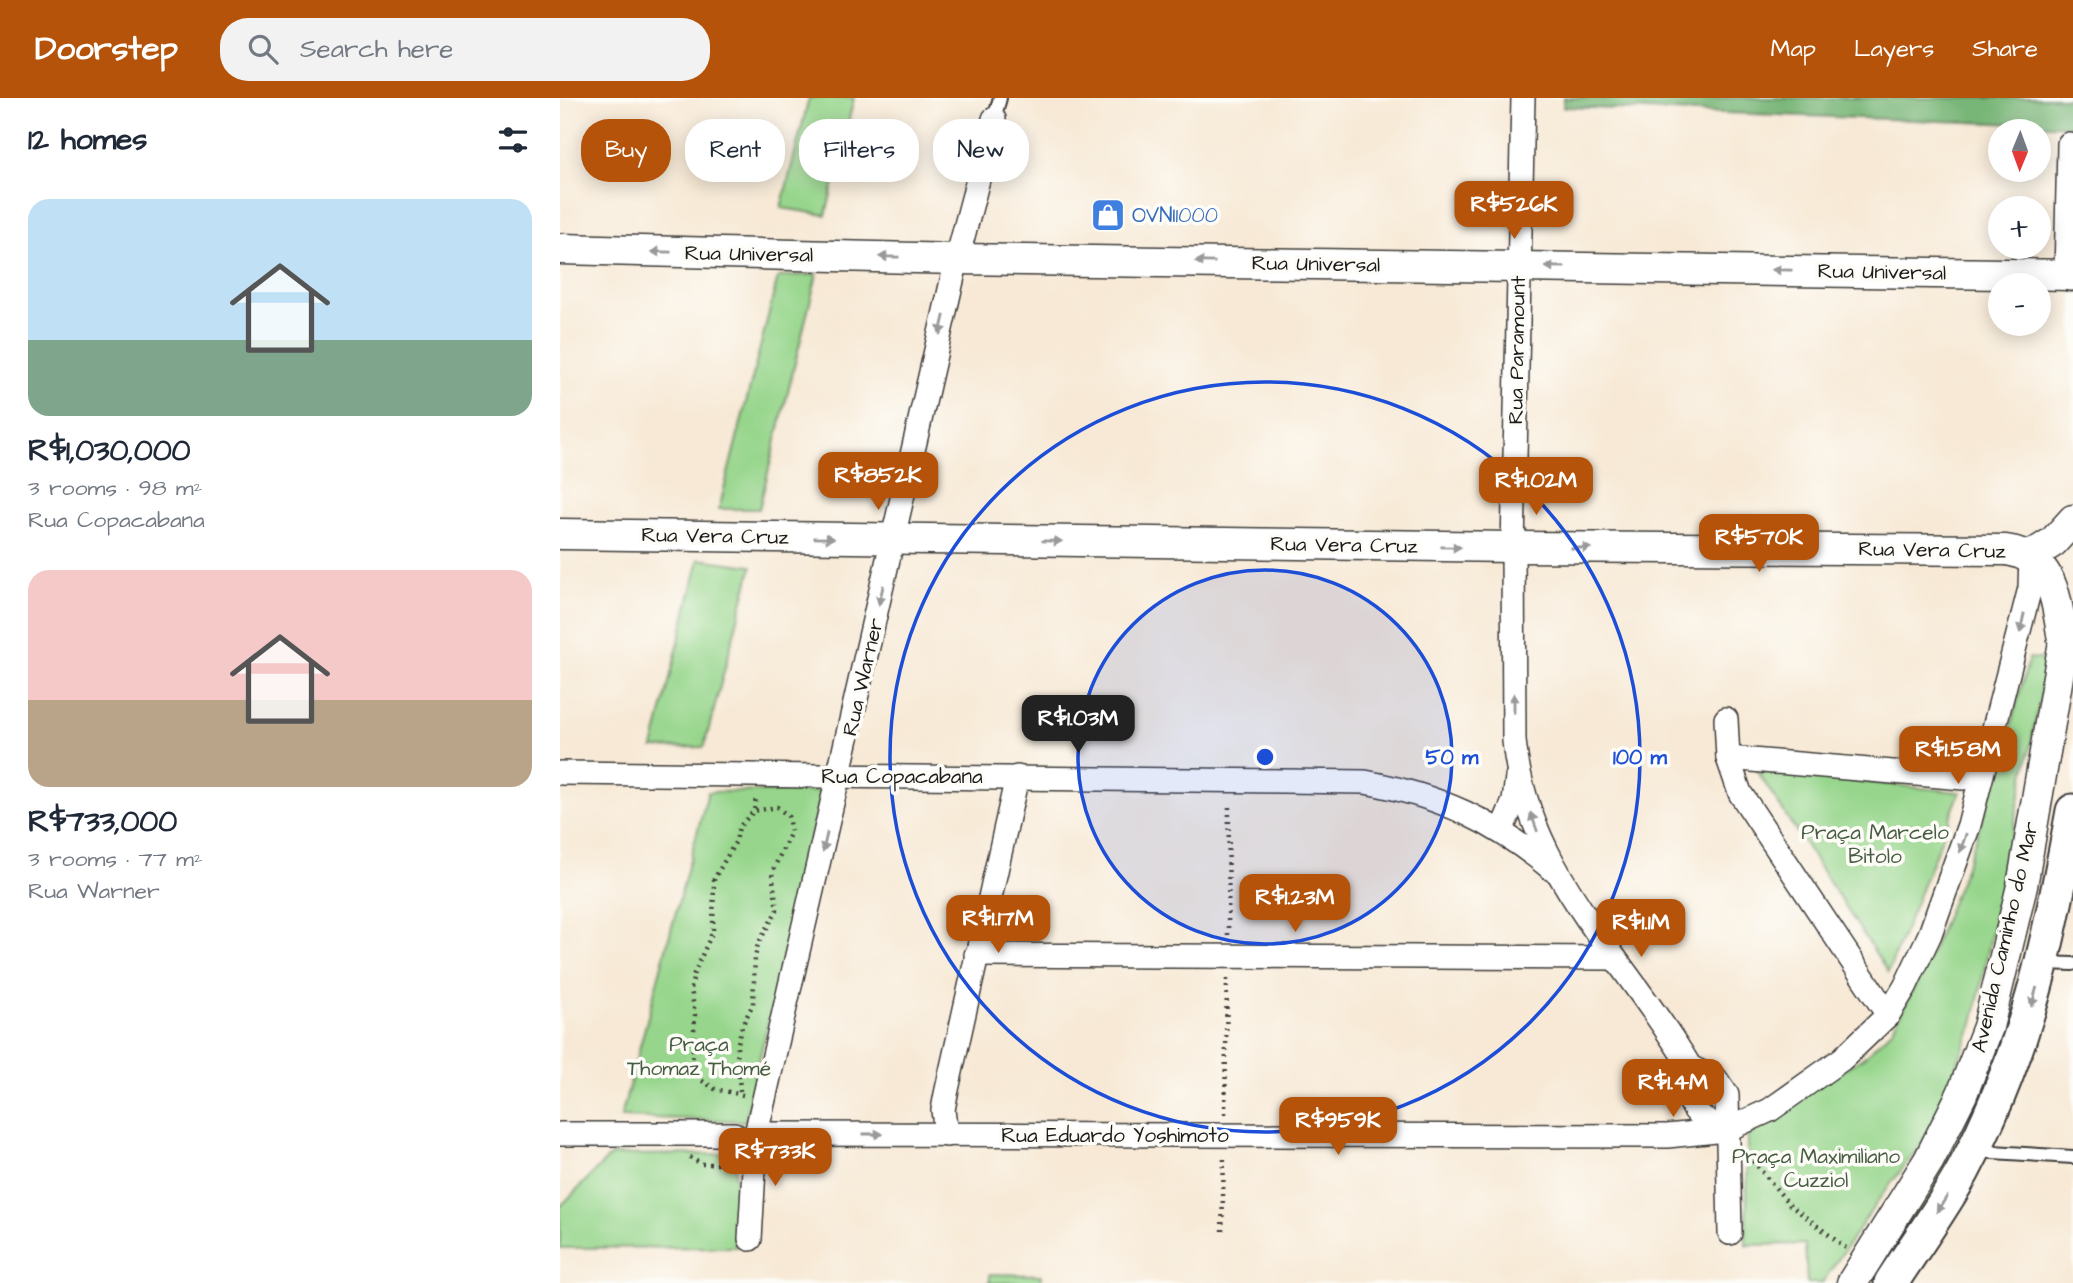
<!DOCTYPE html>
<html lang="en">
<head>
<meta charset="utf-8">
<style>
  body { margin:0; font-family:"Architects Daughter",sans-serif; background:#f2f2f3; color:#1f2937; height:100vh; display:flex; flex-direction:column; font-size:26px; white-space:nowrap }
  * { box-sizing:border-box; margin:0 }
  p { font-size:23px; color:#747a83 }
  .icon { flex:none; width:38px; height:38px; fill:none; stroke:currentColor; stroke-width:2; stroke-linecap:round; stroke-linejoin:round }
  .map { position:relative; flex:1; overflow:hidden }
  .drawer { display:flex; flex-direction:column; background:#fff; width:560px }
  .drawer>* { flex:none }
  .guide { position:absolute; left:21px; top:21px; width:665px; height:63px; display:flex; gap:14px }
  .needle { width:46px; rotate:181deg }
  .controls { position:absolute; left:1428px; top:21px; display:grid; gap:14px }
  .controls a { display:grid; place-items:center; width:63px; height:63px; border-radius:50%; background:#fff; box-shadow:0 4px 18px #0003; font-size:35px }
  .price { position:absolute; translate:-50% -60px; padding:0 16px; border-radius:14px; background:#b45309; color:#fff; font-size:23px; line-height:46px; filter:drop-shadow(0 2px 4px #0008) }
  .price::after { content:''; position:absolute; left:50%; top:42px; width:21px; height:16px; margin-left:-10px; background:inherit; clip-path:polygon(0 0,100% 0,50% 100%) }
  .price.selected { background:#222; color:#fff }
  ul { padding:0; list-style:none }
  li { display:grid; align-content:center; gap:14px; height:371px; padding:0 28px }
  li span { display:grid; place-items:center; height:217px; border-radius:21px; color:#555 }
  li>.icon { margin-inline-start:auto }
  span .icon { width:126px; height:126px; fill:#fffc; stroke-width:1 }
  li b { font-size:30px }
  h2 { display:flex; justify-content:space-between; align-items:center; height:84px; padding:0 28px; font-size:30px }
  .tag { padding:0 24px; border-radius:28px; background:#fff; box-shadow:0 4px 18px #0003; font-size:24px; line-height:63px }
  .tag.selected { background:#b45309; color:#fff }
  header { display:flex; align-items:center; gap:42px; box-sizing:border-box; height:98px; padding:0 35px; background:#b45309; color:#fff }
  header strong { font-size:33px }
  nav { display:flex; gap:38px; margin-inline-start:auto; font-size:24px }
  .search { width:490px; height:63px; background:#f2f2f3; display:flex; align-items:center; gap:18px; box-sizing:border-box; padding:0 24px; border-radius:28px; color:#747a83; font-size:26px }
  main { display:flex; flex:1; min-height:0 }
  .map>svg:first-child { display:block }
  .green { fill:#96d58b; stroke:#597854; stroke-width:2 }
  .forest { fill:#78b677; stroke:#4a694a; stroke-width:2 }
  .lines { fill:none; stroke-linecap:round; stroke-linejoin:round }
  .service-casing { stroke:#3d3b38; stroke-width:16 }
  .minor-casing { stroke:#3d3b38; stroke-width:26 }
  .tertiary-casing { stroke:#3d3b38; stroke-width:33 }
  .secondary-casing { stroke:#3d3b38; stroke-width:37 }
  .path { stroke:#3d3b38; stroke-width:4.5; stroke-dasharray:2 5; stroke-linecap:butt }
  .service { stroke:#fff; stroke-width:12 }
  .minor { stroke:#fff; stroke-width:23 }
  .tertiary { stroke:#fff; stroke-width:30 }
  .secondary { stroke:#fff; stroke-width:33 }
  .oneway { fill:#999 }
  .ring { fill:none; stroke:#1d4ed8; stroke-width:3.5 }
  .labels { text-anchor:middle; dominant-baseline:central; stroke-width:7; stroke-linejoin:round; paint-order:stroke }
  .shop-label { font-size:21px; fill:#366cbe; stroke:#fdfcf7; text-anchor:start }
  .street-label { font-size:21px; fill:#1c1c1c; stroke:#fdfcf7 }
  .park-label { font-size:21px; fill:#475d43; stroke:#fdfcf7 }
  .centre { fill:#1d4ed8; stroke:#fdfcf7; stroke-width:3.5 }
  .ring-label { font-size:21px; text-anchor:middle; font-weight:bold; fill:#1d4ed8; stroke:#fdfcf7; stroke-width:7; stroke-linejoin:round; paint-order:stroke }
</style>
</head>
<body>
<header>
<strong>Doorstep</strong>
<div class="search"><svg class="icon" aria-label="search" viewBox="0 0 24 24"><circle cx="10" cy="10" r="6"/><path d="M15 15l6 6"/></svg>Search here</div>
<nav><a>Map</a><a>Layers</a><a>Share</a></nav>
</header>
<main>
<section class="drawer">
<h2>12 homes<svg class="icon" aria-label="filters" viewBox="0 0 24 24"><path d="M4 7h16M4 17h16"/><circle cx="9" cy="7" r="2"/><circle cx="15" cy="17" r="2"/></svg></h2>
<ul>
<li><span style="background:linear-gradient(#bfe0f5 65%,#7fa58c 0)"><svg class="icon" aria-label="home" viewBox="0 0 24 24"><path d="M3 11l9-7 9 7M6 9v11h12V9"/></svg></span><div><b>R$1,030,000</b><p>3 rooms · 98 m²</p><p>Rua Copacabana</p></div></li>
<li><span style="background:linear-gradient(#f6c9c9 60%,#b9a48a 0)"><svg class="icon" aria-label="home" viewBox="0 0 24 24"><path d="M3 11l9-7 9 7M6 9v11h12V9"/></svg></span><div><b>R$733,000</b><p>3 rooms · 77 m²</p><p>Rua Warner</p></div></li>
</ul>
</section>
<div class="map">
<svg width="1513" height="1185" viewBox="0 0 1513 1185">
  <rect width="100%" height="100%" fill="#fdfcf7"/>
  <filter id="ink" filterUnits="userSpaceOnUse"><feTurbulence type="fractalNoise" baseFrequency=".0143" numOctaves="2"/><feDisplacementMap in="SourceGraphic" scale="14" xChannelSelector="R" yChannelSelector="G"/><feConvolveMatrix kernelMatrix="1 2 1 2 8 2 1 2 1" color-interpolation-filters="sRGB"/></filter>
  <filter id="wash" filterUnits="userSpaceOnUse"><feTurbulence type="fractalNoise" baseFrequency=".00686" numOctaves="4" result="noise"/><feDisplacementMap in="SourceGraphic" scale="28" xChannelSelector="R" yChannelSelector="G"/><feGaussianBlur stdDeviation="1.57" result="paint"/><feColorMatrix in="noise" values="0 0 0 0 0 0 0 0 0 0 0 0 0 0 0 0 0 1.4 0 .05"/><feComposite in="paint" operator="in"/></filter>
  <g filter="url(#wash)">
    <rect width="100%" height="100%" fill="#f7e9d5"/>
    <g class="green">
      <path d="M249,0H294L266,117L221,110Z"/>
      <path d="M257,176L199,411H159L218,179Z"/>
      <path d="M139,461L192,468L144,649L93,650Z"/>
      <path d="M1469,560L1488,562L1413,926L1370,1034L1317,1104L1262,1185H1247L1245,1146L1186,1147L1188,1038L1229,1004L1303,960L1332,932L1366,868L1408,763L1441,666Z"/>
      <path d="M1197,673L1400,694L1328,874Z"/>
      <path d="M262,693L185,1023L61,1019L148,694Z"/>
      <path d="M175,1056L176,1149L0,1150V1109L51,1057Z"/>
      <path d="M430,1176L481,1177L480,1185H430Z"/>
    </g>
    <path class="forest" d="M1004,0H1513V28L1003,9Z"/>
  </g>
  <g filter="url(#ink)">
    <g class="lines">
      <g class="service-casing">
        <g id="service">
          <path d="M434,21L440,0"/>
          <path d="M1483,865L1513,866"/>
          <path d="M1416,1053L1513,1059"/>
        </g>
      </g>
      <g class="minor-casing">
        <g id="minor">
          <path d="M963,0L953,449L954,643C967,774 1067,862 1130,969C1126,1007 1130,1017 1166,1032"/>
          <path d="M1506,176L1509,46"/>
          <path d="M1166,621L1168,660L1180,695L1328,917"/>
          <path d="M1168,660L1403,680"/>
          <path d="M0,675L805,684C881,698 934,723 993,772"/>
          <path d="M941,733L954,703L957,679"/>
          <path d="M416,857L1054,860"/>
          <path d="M1130,969L1156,981L1167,997L1170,1135"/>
          <path d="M0,1036H174"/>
          <path d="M196,1036L1107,1038L1166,1032L1210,1012L1282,961L1328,917L1345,889L1370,836L1409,727L1470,490L1471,458"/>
          <path d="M386,1037L383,1012L386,996L457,679"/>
          <path d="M190,1141L196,1036L397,161L434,21"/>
        </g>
      </g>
      <g class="tertiary-casing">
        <g id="tertiary">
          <path d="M0,151L397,161L1513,177"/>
          <path d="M0,436L953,449L1446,452C1496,459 1496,505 1504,547"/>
          <path d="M1471,458L1493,444L1513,422"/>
          <path d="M1292,1185L1369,1062L1402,996L1428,929L1462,788L1507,526"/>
        </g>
      </g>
      <g class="secondary-casing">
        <g id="secondary">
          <path d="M1511,176L1513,175"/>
          <path d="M1331,1185C1355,1148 1382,1111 1403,1073C1467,952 1489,845 1513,713"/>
        </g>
      </g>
      <g class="path">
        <path d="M668,837L669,706"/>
        <path d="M180,993L177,949L182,928L193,906L195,859L198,846L217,812L212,774L231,734L228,718L217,709L194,713"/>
        <path d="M183,997L155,991L141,982L132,969L135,917L131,891L134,875L153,833L154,781L176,743L179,729L194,713L196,700"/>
        <path d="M665,1016L667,881"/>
        <path d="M130,1059L141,1066H172"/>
        <path d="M1193,1063L1229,1106L1286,1150"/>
        <path d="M662,1133L664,1060"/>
      </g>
      <use href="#service" class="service"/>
      <use href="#minor" class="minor"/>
      <use href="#tertiary" class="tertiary"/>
      <use href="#secondary" class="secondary"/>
    </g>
    <defs><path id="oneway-solid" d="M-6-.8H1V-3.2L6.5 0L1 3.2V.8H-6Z" transform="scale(1.75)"/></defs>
    <g class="oneway">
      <use href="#oneway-solid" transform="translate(101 154) rotate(-179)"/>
      <use href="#oneway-solid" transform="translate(329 159) rotate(-179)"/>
      <use href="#oneway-solid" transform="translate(645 164) rotate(-179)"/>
      <use href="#oneway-solid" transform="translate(995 169) rotate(-179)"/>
      <use href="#oneway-solid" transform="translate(1222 172) rotate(-179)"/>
      <use href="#oneway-solid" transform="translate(382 227) rotate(103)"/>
      <use href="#oneway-solid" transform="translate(264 440) rotate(1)"/>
      <use href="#oneway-solid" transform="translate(492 443) rotate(1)"/>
      <use href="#oneway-solid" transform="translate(891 449) rotate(1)"/>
      <use href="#oneway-solid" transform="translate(1021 450)"/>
      <use href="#oneway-solid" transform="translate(321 497) rotate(103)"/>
      <use href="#oneway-solid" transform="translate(1462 525) rotate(103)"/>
      <use href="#oneway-solid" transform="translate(954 605) rotate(-90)"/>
      <use href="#oneway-solid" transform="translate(974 724) rotate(-110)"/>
      <use href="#oneway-solid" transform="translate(265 744) rotate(103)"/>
      <use href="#oneway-solid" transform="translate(1403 745) rotate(109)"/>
      <use href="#oneway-solid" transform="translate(1474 899) rotate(106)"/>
      <use href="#oneway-solid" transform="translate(313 1036)"/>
      <use href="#oneway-solid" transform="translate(1382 1106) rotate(123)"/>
    </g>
  </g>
  <circle cx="705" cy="659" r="187" fill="#1d4ed8" fill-opacity=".12"/>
  <g class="ring">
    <circle cx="705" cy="659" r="187"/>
    <circle cx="705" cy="659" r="375"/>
  </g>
  <defs>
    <g id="shop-square" transform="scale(1.75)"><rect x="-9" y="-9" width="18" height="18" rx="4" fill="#3f7fe0" stroke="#fdfcf7"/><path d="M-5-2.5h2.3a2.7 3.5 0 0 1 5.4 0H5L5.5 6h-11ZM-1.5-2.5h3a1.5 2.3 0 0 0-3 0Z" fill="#fff"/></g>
  </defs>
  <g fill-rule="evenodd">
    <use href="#shop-square" x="548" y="117"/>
  </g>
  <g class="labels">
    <g class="shop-label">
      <text x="572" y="117">OVNI1000</text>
    </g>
    <g class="street-label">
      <text transform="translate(189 156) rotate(1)">Rua Universal</text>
      <text transform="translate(756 166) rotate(1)">Rua Universal</text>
      <text transform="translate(1322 174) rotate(1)">Rua Universal</text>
      <text transform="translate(957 252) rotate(-89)">Rua Paramount</text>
      <text transform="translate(155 438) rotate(1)">Rua Vera Cruz</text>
      <text transform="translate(784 447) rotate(1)">Rua Vera Cruz</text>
      <text transform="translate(1372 452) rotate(1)">Rua Vera Cruz</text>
      <text transform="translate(303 579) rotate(-77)">Rua Warner</text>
      <text x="342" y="678">Rua Copacabana</text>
      <text transform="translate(1445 839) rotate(-77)">Avenida Caminho do Mar</text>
      <text x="555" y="1037">Rua Eduardo Yoshimoto</text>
    </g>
    <g class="park-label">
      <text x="1315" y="734">Praça Marcelo<tspan x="1315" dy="24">Bitolo</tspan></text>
      <text x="139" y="946">Praça<tspan x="139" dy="24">Thomaz Thomé</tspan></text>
      <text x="1256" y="1058">Praça Maximiliano<tspan x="1256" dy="24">Cuzziol</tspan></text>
    </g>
  </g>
  <circle cx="705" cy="659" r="10" class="centre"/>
  <g class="ring-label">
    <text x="892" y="666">50 m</text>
    <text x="1080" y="666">100 m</text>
  </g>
</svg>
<div class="controls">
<a><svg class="needle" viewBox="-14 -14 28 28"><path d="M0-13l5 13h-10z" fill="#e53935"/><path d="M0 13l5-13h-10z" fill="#747a83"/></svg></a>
<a>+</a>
<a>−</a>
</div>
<b class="price" style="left:954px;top:143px">R$526K</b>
<b class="price" style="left:318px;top:414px">R$852K</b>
<b class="price" style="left:976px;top:419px">R$1.02M</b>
<b class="price" style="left:1199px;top:476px">R$570K</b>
<b class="price selected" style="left:518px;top:657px">R$1.03M</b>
<b class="price" style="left:1398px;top:688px">R$1.58M</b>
<b class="price" style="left:735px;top:836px">R$1.23M</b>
<b class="price" style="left:438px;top:857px">R$1.17M</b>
<b class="price" style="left:1081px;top:861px">R$1.1M</b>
<b class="price" style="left:1113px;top:1021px">R$1.4M</b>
<b class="price" style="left:778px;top:1059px">R$959K</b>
<b class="price" style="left:215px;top:1090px">R$733K</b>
<div class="guide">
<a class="tag selected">Buy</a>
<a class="tag">Rent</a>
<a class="tag">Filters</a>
<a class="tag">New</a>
</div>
</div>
</main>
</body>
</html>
